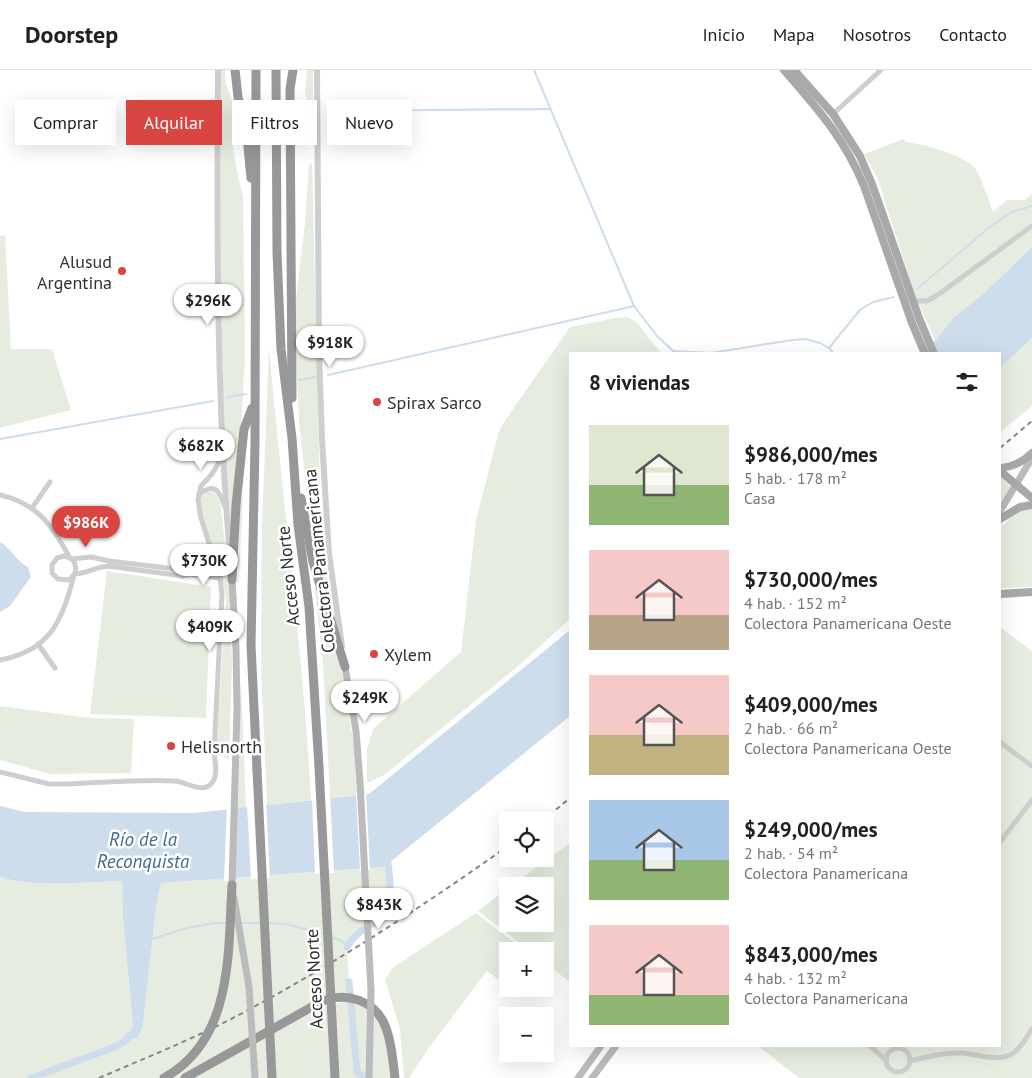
<!DOCTYPE html>
<html lang="es">
<head>
<meta charset="utf-8">
<style>
  body { margin:0; font-family:"PT Sans",sans-serif; background:#f2f2f2; color:#202124; height:100vh; display:flex; flex-direction:column; font-size:19px; white-space:nowrap }
  * { box-sizing:border-box; margin:0 }
  p { font-size:16px; color:#757577 }
  .icon { flex:none; width:28px; height:28px; fill:none; stroke:currentColor; stroke-width:2; stroke-linecap:round; stroke-linejoin:round }
  .map { position:relative; flex:1; overflow:hidden }
  .side { position:absolute; left:569px; top:282px; width:432px; height:695px; display:flex; flex-direction:column; background:#fff; border-radius:0px; box-shadow:0 5px 20px #0002 }
  .side>* { flex:none }
  .hud { position:absolute; left:15px; top:30px; width:475px; height:45px; display:flex; gap:10px }
  .tools { position:absolute; left:499px; top:742px; display:grid; gap:10px }
  .tools a { display:grid; place-items:center; width:55px; height:55px; border-radius:0px; background:#fff; box-shadow:0 5px 20px #0002; font-size:25px }
  .price { position:absolute; translate:-50% -42px; padding:0 11px; border-radius:18px; background:#fff; color:#222; font-size:16px; line-height:32px; filter:drop-shadow(0 1px 2px #0008) }
  .price::after { content:''; position:absolute; left:50%; top:30px; width:15px; height:11px; margin-left:-8px; background:inherit; clip-path:polygon(0 0,100% 0,50% 100%) }
  .price.on { background:#d94541; color:#fff }
  ul { padding:0; list-style:none }
  li { display:flex; align-items:center; gap:15px; height:125px; padding:0 20px }
  li span { display:grid; place-items:center; flex:none; width:140px; height:100px; border-radius:0px; color:#555 }
  li>.icon { margin-inline-start:auto }
  span .icon { width:60px; height:60px; fill:#fffc; stroke-width:1 }
  li b { font-size:21px }
  h2 { display:flex; justify-content:space-between; align-items:center; height:60px; padding:0 20px; font-size:21px }
  .tag { padding:0 18px; border-radius:0px; background:#fff; box-shadow:0 5px 20px #0002; font-size:18px; line-height:45px }
  .tag.on { background:#d94541; color:#fff }
  header { display:flex; align-items:center; gap:30px; box-sizing:border-box; height:70px; padding:0 25px; background:#fff; border-bottom:1px solid #e0e0e0 }
  header strong { font-size:24px }
  nav { display:flex; gap:28px; margin-inline-start:auto; font-size:18px }
  .map>svg:first-child { display:block }
  .green { fill:#e6ede0 }
  .water { fill:#ceddeb }
  .pier { fill:#fff }
  .lines { fill:none; stroke-linecap:round; stroke-linejoin:round }
  .stream { stroke:#ceddeb; stroke-width:2 }
  .canal { stroke:#ceddeb; stroke-width:7 }
  .minor { stroke:#cecece; stroke-width:5 }
  .tertiary { stroke:#cecece; stroke-width:6 }
  .secondary { stroke:#bbb; stroke-width:7 }
  .primary { stroke:#a9a9a9; stroke-width:8 }
  .motorway { stroke:#989898; stroke-width:9 }
  .rail { stroke:#868686; stroke-width:2; stroke-dasharray:5 4; stroke-linecap:butt }
  .secondary-bridge { stroke:#bbb; stroke-width:7 }
  .motorway-bridge { stroke:#989898; stroke-width:9 }
  .poi-dot { fill:#d94541; stroke:#fff; stroke-width:2 }
  .labels { text-anchor:middle; dominant-baseline:central; stroke-width:5; stroke-linejoin:round; paint-order:stroke }
  .poi-label { font-size:18px; fill:#313131; stroke:#fff; text-anchor:start }
  .street-label { font-size:18px; fill:#313131; stroke:#fff }
  .water-label { font-size:19px; font-style:italic; fill:#446a8e; stroke:#fff }
</style>
</head>
<body>
<header>
<strong>Doorstep</strong>
<nav><a>Inicio</a><a>Mapa</a><a>Nosotros</a><a>Contacto</a></nav>
</header>
<div class="map">
<svg width="1032" height="1008" viewBox="0 0 1032 1008">
  <rect width="100%" height="100%" fill="#fff"/>
  <g class="green">
    <path d="M221,0H225L226,14L236,40C227,60 237,104 243,126L245,286L241,361L231,462C218,308 221,154 221,0Z"/>
    <path d="M307,0H313V36H308L305,21Z"/>
    <path d="M904,69L906,72C924,74 963,85 975,98C980,104 990,133 993,142L1007,130H1025L1032,124V177L983,224L953,248L935,271L915,225L877,107L864,84Z"/>
    <path d="M312,94L320,421L327,509L336,560L317,497L306,416L299,351L295,267L296,228L305,153L309,95Z"/>
    <path d="M5,165L11,279H52L71,340L0,358V166Z"/>
    <path d="M628,247L638,254L662,284H570V549L517,597L384,705L367,713V678L374,658L461,582L476,450L498,364L502,355L570,257L615,248Z"/>
    <path d="M1032,268V336L1000,362V298Z"/>
    <path d="M269,277C282,428 303,579 311,730L267,735L261,593L262,456Z"/>
    <path d="M1000,406L1011,417L1000,436Z"/>
    <path d="M212,421L217,426L221,436L230,525L232,592L229,690L218,684L217,669L226,528C220,494 205,462 199,427L205,422Z"/>
    <path d="M243,426L239,511L237,514L240,430Z"/>
    <path d="M1032,438V517L1000,518V458L1017,441Z"/>
    <path d="M312,494L342,603L355,682L357,725L330,728L323,593Z"/>
    <path d="M107,501L211,517L206,648L90,644Z"/>
    <path d="M1000,557L1032,581V1008H799L758,976H1000Z"/>
    <path d="M241,611L246,738L234,739Z"/>
    <path d="M0,636L90,648L134,649L131,703L50,704L0,690Z"/>
    <path d="M570,773V912L545,893V881H530L478,841L507,819L508,854H545V816H511Z"/>
    <path d="M384,797L390,808L389,836L385,843L354,866L347,877L349,912L344,927L336,928L185,1008H0V807C35,818 85,812 122,811L123,848L133,956L125,972L143,956L156,838L161,813Z"/>
    <path d="M476,843L523,879L521,881H508L507,900L499,910L487,901L428,979L409,1008H404L400,959L385,910L392,898Z"/>
    <path d="M342,932C349,933 359,933 365,937C389,952 388,983 392,1008H193L320,938Z"/>
  </g>
  <g class="water">
    <path d="M1032,177V268L1000,298V284H919L936,270L953,248L983,224Z"/>
    <path d="M0,472C12,479 16,491 28,497L31,507L10,536L0,542Z"/>
    <path d="M570,560V646L384,797L161,813L156,838L143,956L137,968L124,972L133,956L123,848L122,811C85,812 35,818 0,807V736L25,742L194,743L369,724Z"/>
  </g>
  <g class="pier">
    <path d="M366,722L370,800L360,801L356,723Z"/>
    <path d="M330,726L334,803L315,804L312,728Z"/>
    <path d="M266,733L270,808L251,809L247,735Z"/>
    <path d="M234,736L233,810L224,811L227,737Z"/>
  </g>
  <g class="lines">
    <g class="stream">
      <path d="M534,0L634,236L657,266L673,281L711,283L792,270L806,269L820,273L829,278L834,284"/>
      <path d="M334,41L549,39"/>
      <path d="M917,219L992,155L1012,142L1032,136"/>
      <path d="M829,278L860,240L873,232L894,227"/>
      <path d="M328,305L634,236"/>
      <path d="M299,310L315,307"/>
      <path d="M227,327L246,324"/>
      <path d="M0,369L213,331"/>
      <path d="M240,853H260"/>
      <path d="M268,853L286,854L324,864"/>
      <path d="M331,867L342,871L347,877"/>
      <path d="M152,869L187,858L214,853H228"/>
    </g>
    <g class="canal">
      <path d="M347,877C359,857 372,858 384,844C394,833 389,800 387,786"/>
      <path d="M349,912L357,1002L364,1008"/>
      <path d="M31,1008L112,978L124,972L130,965"/>
    </g>
    <g class="minor">
      <path d="M833,44L881,0"/>
      <path d="M913,231H927L939,224L1032,156"/>
      <path d="M199,424C216,412 219,421 225,437"/>
      <path d="M0,425C38,434 52,455 70,488"/>
      <path d="M32,438L50,412"/>
      <path d="M72,489C78,497 77,503 69,510L58,509L52,503V495L57,488L64,486L72,489L91,487L109,491L184,500L189,504L183,506L108,496C95,497 89,503 75,504"/>
      <path d="M189,504L220,508"/>
      <path d="M38,574L55,598"/>
      <path d="M0,590C50,581 63,550 74,505"/>
      <path d="M1000,672L1032,696"/>
      <path d="M0,702L49,714H66C102,713 138,709 174,711C185,711 200,723 210,715C219,707 215,692 214,682L222,525L220,508L201,448L198,430L201,416L212,404L223,386"/>
      <path d="M1000,772L1032,730"/>
      <path d="M870,976L886,990"/>
      <circle cx="898" cy="990" r="12"/>
      <path d="M910,991C926,987 942,983 960,983C975,983 995,992 1010,985C1020,980 1026,968 1032,959"/>
    </g>
    <g class="tertiary">
      <path d="M218,0C217,162 216,324 230,486"/>
      <path d="M317,0L319,283L322,369L329,484L342,576"/>
    </g>
    <g class="secondary">
      <path d="M1000,441L1032,388"/>
      <path d="M345,597L356,661L360,712"/>
      <path d="M232,815L237,640L236,578L232,510"/>
      <path d="M578,1008L601,976"/>
      <path d="M592,1008L616,976"/>
    </g>
    <g class="primary">
      <path d="M784,0C817,38 845,69 864,116L912,253L925,284"/>
      <path d="M794,0L833,44L860,86L872,114L919,248L934,284"/>
      <path d="M1000,398C1013,397 1023,392 1032,383"/>
      <path d="M1000,401L1032,428"/>
      <path d="M1000,449L1020,437L1032,435"/>
      <path d="M1000,524L1032,522"/>
    </g>
    <g class="motorway">
      <path d="M235,0L238,27L247,66L251,108"/>
      <path d="M256,0L255,373L251,575L257,700"/>
      <path d="M276,0L277,182L281,279L292,368L298,455L309,537L319,697"/>
      <path d="M292,328L290,19L293,0"/>
      <path d="M301,428L313,492L345,597"/>
      <path d="M232,510L236,435L244,359L252,338"/>
      <path d="M185,1008L319,933C345,920 376,930 386,958C392,974 393,992 395,1008"/>
    </g>
    <g class="rail">
      <path d="M1000,378L1032,351"/>
      <path d="M542,751L570,728"/>
      <path d="M99,1008C143,989 188,971 231,949C327,899 419,839 508,776"/>
    </g>
    <g class="secondary-bridge">
      <path d="M360,712L371,920L369,1008"/>
      <path d="M234,828L249,917L255,1008"/>
    </g>
    <g class="motorway-bridge">
      <path d="M319,697L335,1008"/>
      <path d="M257,700L272,1008"/>
      <path d="M164,1008C233,970 228,884 232,815"/>
    </g>
  </g>
  <g class="poi-dot">
    <circle cx="122" cy="201" r="5"/>
    <circle cx="377" cy="332" r="5"/>
    <circle cx="374" cy="584" r="5"/>
    <circle cx="171" cy="676" r="5"/>
  </g>
  <g class="labels">
    <g class="poi-label">
      <text x="112" y="191" text-anchor="end">Alusud<tspan x="112" dy="21">Argentina</tspan></text>
      <text x="387" y="332">Spirax Sarco</text>
      <text x="384" y="584">Xylem</text>
      <text x="181" y="676">Helisnorth</text>
    </g>
    <g class="street-label">
      <text transform="translate(319 491) rotate(-96)">Colectora Panamericana</text>
      <text transform="translate(288 506) rotate(-96)">Acceso Norte</text>
      <text transform="translate(314 909) rotate(-93)">Acceso Norte</text>
    </g>
    <g class="water-label">
      <text x="143" y="769">Río de la<tspan x="143" dy="22">Reconquista</tspan></text>
    </g>
  </g>
</svg>
<div class="tools">
<a><svg class="icon" aria-label="locate" viewBox="0 0 24 24"><circle cx="12" cy="12" r="6"/><path d="M12 2v4M12 18v4M2 12h4M18 12h4"/></svg></a>
<a><svg class="icon" aria-label="layers" viewBox="0 0 24 24"><path d="M12 4l9 5-9 5-9-5zM3 14l9 5 9-5"/></svg></a>
<a>+</a>
<a>−</a>
</div>
<b class="price" style="left:208px;top:256px">$296K</b>
<b class="price" style="left:330px;top:298px">$918K</b>
<b class="price" style="left:201px;top:401px">$682K</b>
<b class="price on" style="left:86px;top:478px">$986K</b>
<b class="price" style="left:204px;top:516px">$730K</b>
<b class="price" style="left:210px;top:582px">$409K</b>
<b class="price" style="left:365px;top:653px">$249K</b>
<b class="price" style="left:379px;top:860px">$843K</b>
<div class="hud">
<a class="tag">Comprar</a>
<a class="tag on">Alquilar</a>
<a class="tag">Filtros</a>
<a class="tag">Nuevo</a>
</div>
<section class="side">
<h2>8 viviendas<svg class="icon" aria-label="filters" viewBox="0 0 24 24"><path d="M4 7h16M4 17h16"/><circle cx="9" cy="7" r="2"/><circle cx="15" cy="17" r="2"/></svg></h2>
<ul>
<li><span style="background:linear-gradient(#dfe7d0 60%,#8fb573 0)"><svg class="icon" aria-label="home" viewBox="0 0 24 24"><path d="M3 11l9-7 9 7M6 9v11h12V9"/></svg></span><div><b>$986,000/mes</b><p>5 hab. · 178 m²</p><p>Casa</p></div></li>
<li><span style="background:linear-gradient(#f6c9c9 65%,#b9a48a 0)"><svg class="icon" aria-label="home" viewBox="0 0 24 24"><path d="M3 11l9-7 9 7M6 9v11h12V9"/></svg></span><div><b>$730,000/mes</b><p>4 hab. · 152 m²</p><p>Colectora Panamericana Oeste</p></div></li>
<li><span style="background:linear-gradient(#f6c9c9 60%,#c2b280 0)"><svg class="icon" aria-label="home" viewBox="0 0 24 24"><path d="M3 11l9-7 9 7M6 9v11h12V9"/></svg></span><div><b>$409,000/mes</b><p>2 hab. · 66 m²</p><p>Colectora Panamericana Oeste</p></div></li>
<li><span style="background:linear-gradient(#a9c7e8 60%,#8fb573 0)"><svg class="icon" aria-label="home" viewBox="0 0 24 24"><path d="M3 11l9-7 9 7M6 9v11h12V9"/></svg></span><div><b>$249,000/mes</b><p>2 hab. · 54 m²</p><p>Colectora Panamericana</p></div></li>
<li><span style="background:linear-gradient(#f6c9c9 70%,#8fb573 0)"><svg class="icon" aria-label="home" viewBox="0 0 24 24"><path d="M3 11l9-7 9 7M6 9v11h12V9"/></svg></span><div><b>$843,000/mes</b><p>4 hab. · 132 m²</p><p>Colectora Panamericana</p></div></li>
</ul>
</section>
</div>
</body>
</html>
